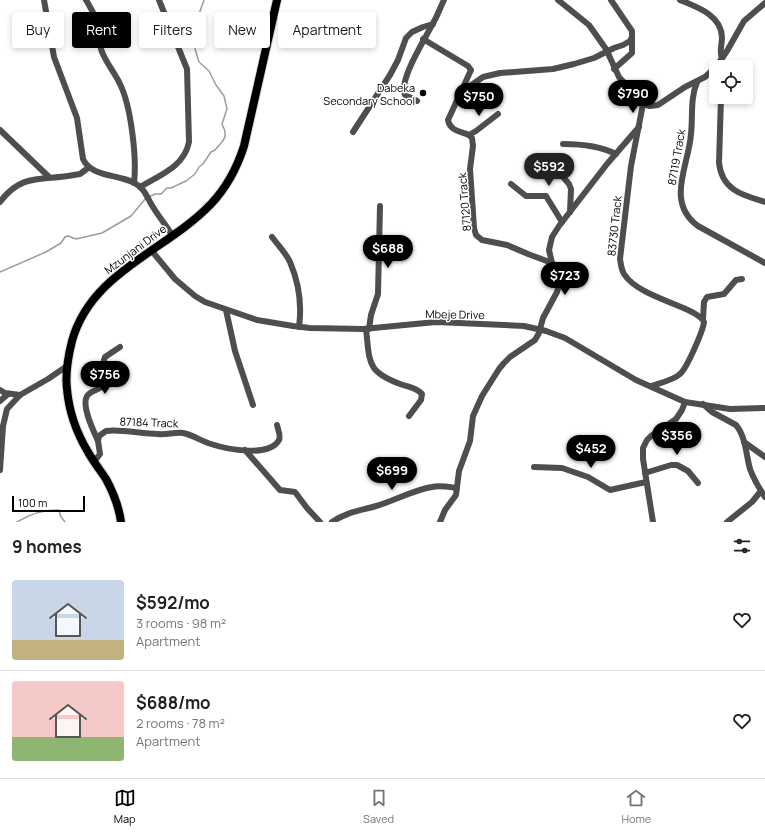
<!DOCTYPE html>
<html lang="en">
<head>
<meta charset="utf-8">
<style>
  body { margin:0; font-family:Manrope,sans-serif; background:#f2f2f2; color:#202124; height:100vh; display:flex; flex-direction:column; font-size:15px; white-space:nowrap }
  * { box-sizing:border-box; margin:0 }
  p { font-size:13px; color:#757577 }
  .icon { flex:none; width:22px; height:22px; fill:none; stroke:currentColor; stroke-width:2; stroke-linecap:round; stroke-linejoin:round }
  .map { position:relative; height:522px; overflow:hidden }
  .details { display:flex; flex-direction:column; background:#fff; flex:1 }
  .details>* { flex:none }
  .banner { position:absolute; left:12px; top:12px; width:400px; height:36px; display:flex; gap:8px }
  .buttons { position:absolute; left:709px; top:60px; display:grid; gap:8px }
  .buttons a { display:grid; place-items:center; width:44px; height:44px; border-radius:4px; background:#fff; box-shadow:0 2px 6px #0003; font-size:20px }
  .scale { position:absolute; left:12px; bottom:10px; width:73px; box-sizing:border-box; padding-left:4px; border:2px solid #000; border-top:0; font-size:11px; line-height:14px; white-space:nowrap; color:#000; -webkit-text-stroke:3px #fff; paint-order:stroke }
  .price { position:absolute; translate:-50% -34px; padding:0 9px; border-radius:14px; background:#000; color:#fff; font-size:13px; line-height:26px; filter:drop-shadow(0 1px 2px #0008) }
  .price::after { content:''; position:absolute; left:50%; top:24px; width:12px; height:9px; margin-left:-6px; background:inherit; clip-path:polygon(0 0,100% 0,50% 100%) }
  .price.on { background:#222; color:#fff }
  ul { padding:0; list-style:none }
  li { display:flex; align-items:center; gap:12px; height:100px; padding:0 12px }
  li+li { border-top:1px solid #e0e0e0 }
  li span { display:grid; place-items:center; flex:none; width:112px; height:80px; border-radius:4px; color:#555 }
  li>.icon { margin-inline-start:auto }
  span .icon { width:48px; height:48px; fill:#fffc; stroke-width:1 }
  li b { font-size:17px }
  h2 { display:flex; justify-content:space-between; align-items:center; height:48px; padding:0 12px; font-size:17px }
  .chip { padding:0 14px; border-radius:4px; background:#fff; box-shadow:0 2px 6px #0003; font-size:14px; line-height:36px }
  .chip.on { background:#000; color:#fff }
  .tabs { display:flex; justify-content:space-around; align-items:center; height:56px; border-top:1px solid #e0e0e0; background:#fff; font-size:11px; color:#757577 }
  .tabs a { display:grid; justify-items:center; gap:2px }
  .tabs .on { color:#000 }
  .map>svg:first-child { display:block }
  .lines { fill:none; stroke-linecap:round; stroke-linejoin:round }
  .stream { stroke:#9c9c9c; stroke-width:1.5 }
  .major-casing { stroke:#dbdbdb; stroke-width:10 }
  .minor { stroke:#4e4e4e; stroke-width:6 }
  .major { stroke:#000; stroke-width:8 }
  .poi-dot { fill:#000; stroke:#fff; stroke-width:1.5 }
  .labels { text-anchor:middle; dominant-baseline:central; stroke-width:3; stroke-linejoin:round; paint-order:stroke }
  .poi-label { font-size:11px; fill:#000; stroke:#fff; text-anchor:end }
  .street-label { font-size:11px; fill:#000; stroke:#fff }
</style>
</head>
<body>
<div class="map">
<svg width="765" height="522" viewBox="0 0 765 522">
  <rect width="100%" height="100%" fill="#fff"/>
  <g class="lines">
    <g class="stream">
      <path d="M149,197L155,194H161L167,188H171L186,181L195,174L199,167L203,164L211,152L215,150L222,142L225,137V131L222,124L227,109L224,96L216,85L209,71L199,62L195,49L194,37L198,27L199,14L204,0"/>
      <path d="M0,272L46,252L61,243L65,237L68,236L76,239L102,233L131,216L146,198"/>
      <path d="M17,522C30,514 44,509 59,510L61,517L65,522"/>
    </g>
    <g class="major-casing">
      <path id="major" d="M121,522C119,507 113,492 106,479C100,470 93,461 88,452C76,432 69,412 67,389C65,373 68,357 72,341C91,272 166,251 211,204C227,187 237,168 244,146L277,0"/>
    </g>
    <g class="minor">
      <path d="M44,0L54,57L77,118L83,159C92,179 123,173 139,186C146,191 148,200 153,207C159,217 166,225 172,235"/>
      <path d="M86,0C92,10 100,24 102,36C102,41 100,44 101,49C104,60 115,73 120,84C131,106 137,158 134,183"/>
      <path d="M558,0L589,25L606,49L619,77L643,104L650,106L658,105L685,87L705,77L716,67"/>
      <path d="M680,0C697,7 721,15 722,37C722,45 719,51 722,59"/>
      <path d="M423,39L468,66L471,70L448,120C450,131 460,131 469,135L472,138L473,146L470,169L474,228L476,235L482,240L507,245L528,254L552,263"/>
      <path d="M716,67L727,51L744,21L765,3"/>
      <path d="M614,69L632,53V37"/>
      <path d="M697,82C690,99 693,116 691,134C689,165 665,202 698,226L765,263"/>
      <path d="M462,95L470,86L483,77L500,73L553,69L574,64L594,58L614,48L623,45L630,41L632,37V31L611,0"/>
      <path d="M721,97L719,163C722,190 742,195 765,202"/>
      <path d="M417,101L405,95C398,81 425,39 432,25C437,17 440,8 444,0"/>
      <path d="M643,104L631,166L620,259C621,264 621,269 624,274C636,293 673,302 692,312C697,315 702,317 704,322C703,331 687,368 680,374C674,380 660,383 651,386"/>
      <path d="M0,130L49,177"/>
      <path d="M353,132L390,75L398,60L406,38L412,32L423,27L433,24"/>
      <path d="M469,135L476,131L498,114"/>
      <path d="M563,144C581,144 600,146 616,154"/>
      <path d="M549,160L569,184L571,189L570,212"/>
      <path d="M511,184L526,196H546L562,222"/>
      <path d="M140,187C160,175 184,167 189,142L187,69L159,0"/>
      <path d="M0,202C22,172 44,181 74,175L80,174L88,168"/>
      <path d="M272,237C278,245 286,253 290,262C299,283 302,305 299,327"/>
      <path d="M151,250L175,279L195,296L205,302L257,320L293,326L310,328L363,329L436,322L524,326L546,331L565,338L636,380L685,402L730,409L765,408"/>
      <path d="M226,310L235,351L253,405"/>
      <path d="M703,319L704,302L707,297L724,294L736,280L742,279"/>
      <path d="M366,329C370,363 366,372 403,385C409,387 417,388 422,394L421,400L409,416"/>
      <path d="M369,329L371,315L378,294L380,206"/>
      <path d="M0,390L5,393L20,395"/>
      <path d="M0,401L8,394"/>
      <path d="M703,404L712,412L736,425C746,437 746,455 750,469C754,480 759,488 765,497"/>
      <path d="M98,441C94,432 81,406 87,396C90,391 98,390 103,386L105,378L104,360L105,357L120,347"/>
      <path d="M744,442L765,457"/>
      <path d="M245,450L280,490L295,492L307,508L320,522"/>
      <path d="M94,462L100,454L98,441L99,436L106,431C122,429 142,434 158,434C166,435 175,432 183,433C193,435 201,441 211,444C226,449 269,458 279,440C281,437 278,429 277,425"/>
      <path d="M534,467L562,468L588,477L610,490L646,482"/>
      <path d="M0,470L3,426L7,409L20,395L48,379L67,366"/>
      <path d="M645,473L671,465H677L688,471L698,483"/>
      <path d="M332,522C347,512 359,511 376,506C394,501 413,490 432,487C440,485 449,487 457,488"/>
      <path d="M440,522L445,510L456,495L459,471L470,441L473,416L482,396L499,369L504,363L510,357L535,340L539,333L543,318L557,292L560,281L559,277L552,263L549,250L552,237L559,226L607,164L639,127"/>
      <path d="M653,522L643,459V448L647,440L651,436L676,419L682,410L685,402"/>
      <path d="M727,522L752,502L761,491"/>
    </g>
    <use href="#major" class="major"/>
  </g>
  <circle class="poi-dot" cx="423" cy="93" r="4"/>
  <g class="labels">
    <g class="poi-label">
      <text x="415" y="87">Dabeka<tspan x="415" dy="13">Secondary School</tspan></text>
    </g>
    <g class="street-label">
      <text transform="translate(676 157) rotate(-80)">87119 Track</text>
      <text transform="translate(464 202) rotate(-95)">87120 Track</text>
      <text transform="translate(614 226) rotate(-84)">83730 Track</text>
      <text transform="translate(135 249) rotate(-37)">Mzunjani Drive</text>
      <text transform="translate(455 314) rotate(1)">Mbeje Drive</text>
      <text transform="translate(149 422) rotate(2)">87184 Track</text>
    </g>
  </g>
</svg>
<div class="buttons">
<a><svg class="icon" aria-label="locate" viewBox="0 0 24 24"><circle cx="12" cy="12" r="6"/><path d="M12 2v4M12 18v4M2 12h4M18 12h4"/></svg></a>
</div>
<div class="scale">100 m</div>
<b class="price" style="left:633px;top:114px">$790</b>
<b class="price" style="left:479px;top:117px">$750</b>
<b class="price on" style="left:549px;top:187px">$592</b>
<b class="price" style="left:388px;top:269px">$688</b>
<b class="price" style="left:565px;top:296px">$723</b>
<b class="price" style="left:105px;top:395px">$756</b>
<b class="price" style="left:677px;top:456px">$356</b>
<b class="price" style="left:591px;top:469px">$452</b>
<b class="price" style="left:392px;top:491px">$699</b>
<div class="banner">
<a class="chip">Buy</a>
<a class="chip on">Rent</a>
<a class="chip">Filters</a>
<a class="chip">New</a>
<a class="chip">Apartment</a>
</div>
</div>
<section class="details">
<h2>9 homes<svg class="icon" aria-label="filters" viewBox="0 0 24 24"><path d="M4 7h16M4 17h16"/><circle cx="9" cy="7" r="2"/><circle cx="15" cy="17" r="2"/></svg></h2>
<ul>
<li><span style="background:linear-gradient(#c9d6e8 75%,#c2b280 0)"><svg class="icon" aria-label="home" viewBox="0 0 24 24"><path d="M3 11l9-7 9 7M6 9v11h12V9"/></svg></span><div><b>$592/mo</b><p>3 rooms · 98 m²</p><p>Apartment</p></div><svg class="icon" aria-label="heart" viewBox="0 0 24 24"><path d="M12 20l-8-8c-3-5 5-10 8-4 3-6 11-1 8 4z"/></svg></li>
<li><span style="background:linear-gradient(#f6c9c9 70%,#8fb573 0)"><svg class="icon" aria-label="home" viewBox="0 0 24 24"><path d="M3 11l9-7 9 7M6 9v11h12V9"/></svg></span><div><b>$688/mo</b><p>2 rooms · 78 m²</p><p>Apartment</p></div><svg class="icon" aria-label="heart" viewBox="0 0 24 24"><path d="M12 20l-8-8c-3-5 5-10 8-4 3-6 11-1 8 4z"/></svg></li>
</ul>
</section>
<nav class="tabs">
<a class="on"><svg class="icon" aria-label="map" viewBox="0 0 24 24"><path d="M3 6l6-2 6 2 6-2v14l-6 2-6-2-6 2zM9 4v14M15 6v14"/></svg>Map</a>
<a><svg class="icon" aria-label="saved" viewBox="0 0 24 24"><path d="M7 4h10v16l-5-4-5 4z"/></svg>Saved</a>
<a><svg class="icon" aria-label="home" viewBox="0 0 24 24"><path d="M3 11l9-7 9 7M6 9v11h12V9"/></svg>Home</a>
</nav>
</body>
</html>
